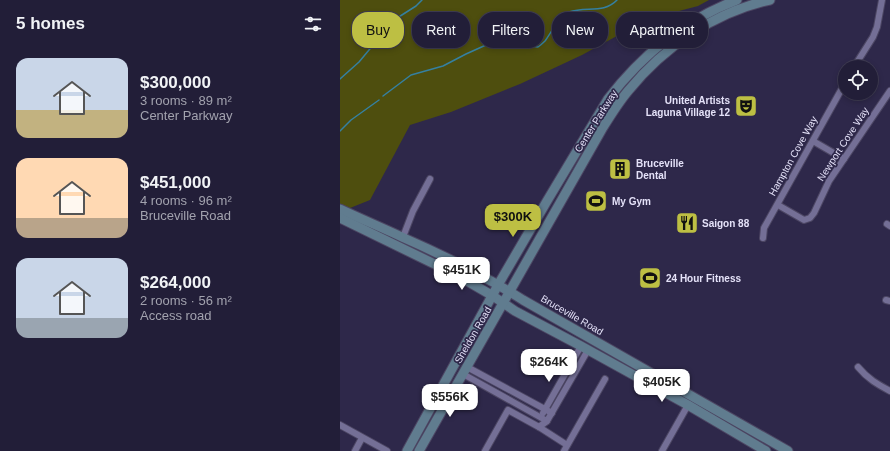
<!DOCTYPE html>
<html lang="en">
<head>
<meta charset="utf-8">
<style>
  body { margin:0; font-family:Helvetica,sans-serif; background:#2e2b43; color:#f1f3f6; height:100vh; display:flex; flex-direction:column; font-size:15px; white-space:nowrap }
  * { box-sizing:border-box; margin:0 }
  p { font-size:13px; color:#a2a2ae }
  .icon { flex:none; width:22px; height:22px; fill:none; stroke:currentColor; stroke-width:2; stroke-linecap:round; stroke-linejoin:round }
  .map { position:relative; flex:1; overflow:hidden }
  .drawer { display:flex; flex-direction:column; background:#221e38; width:340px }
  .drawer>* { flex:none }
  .guide { position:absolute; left:12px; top:12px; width:380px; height:36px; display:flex; gap:8px }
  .controls { position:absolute; left:498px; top:60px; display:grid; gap:8px }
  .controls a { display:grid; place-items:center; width:40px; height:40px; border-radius:50%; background:#221e38; box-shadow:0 2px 6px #0003,0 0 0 1px #3f3c53; font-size:20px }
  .price { position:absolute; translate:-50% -34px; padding:0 9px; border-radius:8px; background:#fff; color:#222; font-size:13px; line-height:26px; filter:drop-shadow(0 1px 2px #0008) }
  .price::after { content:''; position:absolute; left:50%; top:24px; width:12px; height:9px; margin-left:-6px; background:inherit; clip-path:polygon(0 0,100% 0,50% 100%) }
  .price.current { background:#bdbf43; color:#111 }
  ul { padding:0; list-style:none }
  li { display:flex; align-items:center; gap:12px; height:100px; padding:0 16px }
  li span { display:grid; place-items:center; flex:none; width:112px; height:80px; border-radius:12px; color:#555 }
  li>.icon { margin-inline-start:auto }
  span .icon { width:48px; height:48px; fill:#fffc; stroke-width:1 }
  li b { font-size:17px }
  h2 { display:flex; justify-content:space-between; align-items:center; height:48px; padding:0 16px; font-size:17px }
  .chip { padding:0 14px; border-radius:16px; background:#221e38; box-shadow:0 2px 6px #0003,0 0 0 1px #3f3c53; font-size:14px; line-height:36px }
  .chip.current { background:#bdbf43; color:#111 }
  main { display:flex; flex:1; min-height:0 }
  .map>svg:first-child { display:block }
  .green { fill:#4e4e0e }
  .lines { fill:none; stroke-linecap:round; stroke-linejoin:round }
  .stream { stroke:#3580a1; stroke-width:1.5 }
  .minor-casing { stroke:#4c4663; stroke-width:8 }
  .secondary-casing { stroke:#4c4663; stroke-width:11 }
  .minor { stroke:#746f96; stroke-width:6 }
  .secondary { stroke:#607c8f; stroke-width:9 }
  .labels { text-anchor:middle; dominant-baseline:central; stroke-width:3.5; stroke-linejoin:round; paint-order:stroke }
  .poi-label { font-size:10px; font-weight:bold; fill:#e4e1f8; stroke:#2e284a; text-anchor:start }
  .street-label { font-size:10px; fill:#e4e1f8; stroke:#2e284a }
</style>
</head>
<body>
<main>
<section class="drawer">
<h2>5 homes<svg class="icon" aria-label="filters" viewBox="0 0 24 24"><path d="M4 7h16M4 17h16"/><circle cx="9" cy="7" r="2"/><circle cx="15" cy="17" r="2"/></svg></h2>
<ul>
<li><span style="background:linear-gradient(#c9d6e8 65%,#c2b280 0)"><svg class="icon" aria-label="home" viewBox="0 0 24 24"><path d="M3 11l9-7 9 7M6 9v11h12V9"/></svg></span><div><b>$300,000</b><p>3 rooms · 89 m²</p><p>Center Parkway</p></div></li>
<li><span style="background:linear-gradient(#ffd9b3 75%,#b9a48a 0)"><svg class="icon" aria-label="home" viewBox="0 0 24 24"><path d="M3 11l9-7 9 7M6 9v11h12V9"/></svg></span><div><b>$451,000</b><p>4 rooms · 96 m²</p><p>Bruceville Road</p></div></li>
<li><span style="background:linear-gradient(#c9d6e8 75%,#9aa5b1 0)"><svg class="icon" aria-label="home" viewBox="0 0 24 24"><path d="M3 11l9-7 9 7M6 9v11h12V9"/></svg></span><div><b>$264,000</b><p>2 rooms · 56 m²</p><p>Access road</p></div></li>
</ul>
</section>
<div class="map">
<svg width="550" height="451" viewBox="0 0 550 451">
  <rect width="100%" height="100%" fill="#2e284a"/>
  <path class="green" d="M0,0H369L358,6L320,16L286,31L242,55L180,84L111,112L70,125L30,200L0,212Z"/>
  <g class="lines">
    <g class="stream">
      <path d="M0,79L19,62L54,20L76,6L82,0"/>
      <path d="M43,96L71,75L103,66L126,54L146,45L166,43L198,47C201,45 203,43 205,41C211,33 220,15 229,12C246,6 264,14 277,0"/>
      <path d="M0,131L11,120L39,100"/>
    </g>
    <g class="minor-casing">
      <g id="minor">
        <path d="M514,67L533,37L537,27L542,0"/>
        <path d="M473,141L504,159"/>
        <path d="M438,205L464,220L470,218L474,213L489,181L550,91"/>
        <path d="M547,224L550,226"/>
        <path d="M63,237L73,211L90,179"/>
        <path d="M423,238L424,228L505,83"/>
        <path d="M546,300L550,301"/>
        <path d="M127,367L212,413"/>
        <path d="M518,367C528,379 537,384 550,391"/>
        <path d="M123,374L207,421"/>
        <path d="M203,413L241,346"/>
        <path d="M0,425L47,451"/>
        <path d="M199,427L207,421L248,350"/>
        <path d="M15,451L22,438"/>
        <path d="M145,451L168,410L199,427L227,445"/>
        <path d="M224,451L265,379"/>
        <path d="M322,451L348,405"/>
      </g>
    </g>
    <g class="secondary-casing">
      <g id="secondary">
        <path d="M0,209C21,219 43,228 64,238C105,256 145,276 183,300L448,451"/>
        <path d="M0,218L115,274L153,296L175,311L241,346L348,405L426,451"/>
        <path d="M67,451L158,285L207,201L268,99C302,55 344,20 397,0"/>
        <path d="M79,451L262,129C270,116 278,103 288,91C324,47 374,12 430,0"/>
      </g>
    </g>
    <use href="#minor" class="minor"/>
    <use href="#secondary" class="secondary"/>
  </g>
  <defs>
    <g id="theatre-square" transform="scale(1.15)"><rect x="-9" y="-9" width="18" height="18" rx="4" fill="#bdbf43" stroke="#2e284a"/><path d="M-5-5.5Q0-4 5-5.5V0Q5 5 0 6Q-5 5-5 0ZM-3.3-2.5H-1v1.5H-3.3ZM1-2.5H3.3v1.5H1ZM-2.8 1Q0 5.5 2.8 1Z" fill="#111"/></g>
    <g id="building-square" transform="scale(1.15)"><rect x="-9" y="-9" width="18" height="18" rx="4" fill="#bdbf43" stroke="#2e284a"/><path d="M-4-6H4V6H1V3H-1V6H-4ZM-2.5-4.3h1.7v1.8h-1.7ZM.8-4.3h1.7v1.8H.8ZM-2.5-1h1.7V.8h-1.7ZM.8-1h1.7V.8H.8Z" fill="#111"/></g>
    <g id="stadium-square" transform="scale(1.15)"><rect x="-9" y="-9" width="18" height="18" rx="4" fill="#bdbf43" stroke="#2e284a"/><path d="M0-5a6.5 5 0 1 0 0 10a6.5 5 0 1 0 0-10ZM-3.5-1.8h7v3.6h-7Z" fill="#111"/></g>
    <g id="restaurant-square" transform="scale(1.15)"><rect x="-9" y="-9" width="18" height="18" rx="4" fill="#bdbf43" stroke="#2e284a"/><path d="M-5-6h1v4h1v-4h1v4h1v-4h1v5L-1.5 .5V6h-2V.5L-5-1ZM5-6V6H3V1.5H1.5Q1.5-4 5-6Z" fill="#111"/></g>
  </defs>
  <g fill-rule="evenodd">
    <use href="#theatre-square" x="406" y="106"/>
    <use href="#building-square" x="280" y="169"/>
    <use href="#stadium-square" x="256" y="201"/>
    <use href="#restaurant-square" x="347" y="223"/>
    <use href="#stadium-square" x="310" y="278"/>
  </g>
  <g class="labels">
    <g class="poi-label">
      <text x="390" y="100" text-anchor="end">United Artists<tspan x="390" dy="12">Laguna Village 12</tspan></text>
      <text x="296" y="163">Bruceville<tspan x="296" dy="12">Dental</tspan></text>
      <text x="272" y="201">My Gym</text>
      <text x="362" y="223">Saigon 88</text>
      <text x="326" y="278">24 Hour Fitness</text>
    </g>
    <g class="street-label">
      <text transform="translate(256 121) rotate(-58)">Center Parkway</text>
      <text transform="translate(503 144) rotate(-57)">Newport Cove Way</text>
      <text transform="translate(453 156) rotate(-61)">Hampton Cove Way</text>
      <text transform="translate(232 315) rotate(30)">Bruceville Road</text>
      <text transform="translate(133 335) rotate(-60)">Sheldon Road</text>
    </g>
  </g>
</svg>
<div class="controls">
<a><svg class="icon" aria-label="locate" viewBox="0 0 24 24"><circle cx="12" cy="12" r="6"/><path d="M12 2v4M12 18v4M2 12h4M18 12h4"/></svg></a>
</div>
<b class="price current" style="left:173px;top:238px">$300K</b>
<b class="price" style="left:122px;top:291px">$451K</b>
<b class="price" style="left:209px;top:383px">$264K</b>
<b class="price" style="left:322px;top:403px">$405K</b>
<b class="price" style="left:110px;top:418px">$556K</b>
<div class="guide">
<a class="chip current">Buy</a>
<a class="chip">Rent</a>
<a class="chip">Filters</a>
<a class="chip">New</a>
<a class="chip">Apartment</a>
</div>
</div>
</main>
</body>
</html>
